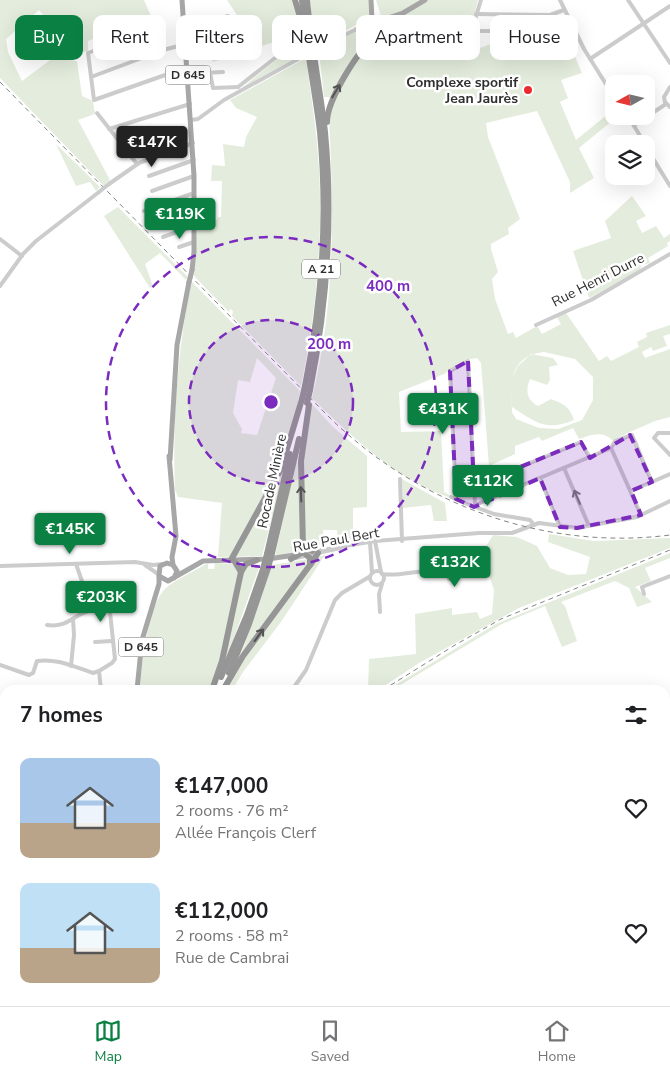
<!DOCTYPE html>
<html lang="en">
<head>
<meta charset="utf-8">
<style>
  body { margin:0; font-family:"Nunito Sans",sans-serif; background:#f2f2f2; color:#202124; height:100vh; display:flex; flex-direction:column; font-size:19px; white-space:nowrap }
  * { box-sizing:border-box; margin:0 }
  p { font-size:16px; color:#757577 }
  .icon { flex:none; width:28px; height:28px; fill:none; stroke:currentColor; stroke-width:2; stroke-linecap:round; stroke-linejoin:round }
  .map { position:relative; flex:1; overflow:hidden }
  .details { position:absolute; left:0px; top:685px; width:670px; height:321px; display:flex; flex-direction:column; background:#fff; border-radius:15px 15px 0 0; box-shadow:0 5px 20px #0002 }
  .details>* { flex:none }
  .hud { position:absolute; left:15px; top:15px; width:640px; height:45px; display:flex; gap:10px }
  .needle { width:32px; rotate:262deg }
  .buttons { position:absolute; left:605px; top:75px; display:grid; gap:10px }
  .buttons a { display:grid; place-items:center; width:50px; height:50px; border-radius:10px; background:#fff; box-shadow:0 5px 20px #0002; font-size:25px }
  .price { position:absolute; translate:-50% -42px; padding:0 11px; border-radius:5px; background:#0b8043; color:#fff; font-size:16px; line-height:32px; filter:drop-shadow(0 1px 2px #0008) }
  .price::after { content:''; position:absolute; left:50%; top:30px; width:15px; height:11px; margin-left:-8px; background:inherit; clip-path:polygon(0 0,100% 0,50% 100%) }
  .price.on { background:#222; color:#fff }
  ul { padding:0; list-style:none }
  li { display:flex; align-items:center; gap:15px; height:125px; padding:0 20px }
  li span { display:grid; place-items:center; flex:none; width:140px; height:100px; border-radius:10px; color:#555 }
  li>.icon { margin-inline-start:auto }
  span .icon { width:60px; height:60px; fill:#fffc; stroke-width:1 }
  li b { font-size:21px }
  h2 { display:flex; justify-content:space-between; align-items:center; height:60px; padding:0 20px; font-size:21px }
  .chip { padding:0 18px; border-radius:10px; background:#fff; box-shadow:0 5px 20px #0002; font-size:18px; line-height:45px }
  .chip.on { background:#0b8043; color:#fff }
  .dock { display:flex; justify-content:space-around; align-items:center; height:70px; border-top:1px solid #e0e0e0; background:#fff; font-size:14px; color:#757577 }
  .dock a { display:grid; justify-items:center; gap:2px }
  .dock .on { color:#0b8043 }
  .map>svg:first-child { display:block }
  .green { fill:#e4eddd; fill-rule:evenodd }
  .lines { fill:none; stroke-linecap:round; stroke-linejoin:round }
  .minor { stroke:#ccc; stroke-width:4 }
  .major { stroke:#a7a7a7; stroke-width:5 }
  .highway { stroke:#969696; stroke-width:6 }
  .rail { stroke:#848484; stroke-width:1; stroke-dasharray:5 4; stroke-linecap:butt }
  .minor-bridge { stroke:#ccc; stroke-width:4 }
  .major-bridge { stroke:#a7a7a7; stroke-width:5 }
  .highway-bridge { stroke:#969696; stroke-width:6 }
  .oneway { stroke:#535353 }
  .oneway2 { stroke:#767676 }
  .marked { fill:#7b2cbf; fill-opacity:0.2; stroke:#7b2cbf; stroke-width:4; stroke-dasharray:10 6; stroke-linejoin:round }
  .ring { fill:none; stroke:#7b2cbf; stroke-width:2.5; stroke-dasharray:9 6 }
  .poi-dot { fill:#ed2b2e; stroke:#fff; stroke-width:2 }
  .labels { text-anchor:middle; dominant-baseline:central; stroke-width:5; stroke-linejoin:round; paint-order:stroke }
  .shield { fill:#fff; stroke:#6d6d6d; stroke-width:1 }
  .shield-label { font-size:12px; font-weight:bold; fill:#2f2f2f }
  .poi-label { font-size:14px; font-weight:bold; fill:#2f2f2f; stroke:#fff; text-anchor:end }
  .street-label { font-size:14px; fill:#2f2f2f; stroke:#fff }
  .centre { fill:#7b2cbf; stroke:#fff; stroke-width:2.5 }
  .ring-label { font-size:15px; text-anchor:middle; font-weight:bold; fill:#7b2cbf; stroke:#fff; stroke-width:5; stroke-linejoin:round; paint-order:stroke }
</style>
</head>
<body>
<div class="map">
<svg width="670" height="1006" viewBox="0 0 670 1006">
  <rect width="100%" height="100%" fill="#fff"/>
  <g class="green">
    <path d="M0,0H144L151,16L88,41V51L75,54L39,10L6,39L8,52L22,81L61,52L68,60L77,61L82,96L93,101L95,114L78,120L110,180L104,186L0,78Z"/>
    <path d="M227,0H295L304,53L242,88L293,46L288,32L274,42L213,62L205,36L244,26Z"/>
    <path d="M310,0H369L370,21L356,25L318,45L319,30L312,29Z"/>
    <path d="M376,0H478L470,31L477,49L526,31L529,39L567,23L571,29L538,44L541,54L570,45L582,73L561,80L568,98L560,102L576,140L614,109V116H618L579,148L594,178L570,193V182L537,111L486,123L488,137L520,219L508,228L509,234L491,244V249L498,272L492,279L495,299L508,334L513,332L516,338L537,326L542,334L561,324L556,316L566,313L599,361L607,356L611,361L639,347L637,342L647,337L646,333L670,325V334L663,336L667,346L653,351L651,347L642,352L645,358L670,349V417L655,421L612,440C602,430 590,435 579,439L573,428L542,441L539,437L515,446V454L489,466L481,363L477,358L465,360L444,374L399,392L401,432L441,431L444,492L453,497L451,498C397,480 352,437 312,398C335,306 334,213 329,119L332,103L329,97H324L319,51C329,46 352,30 362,31C370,32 373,39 383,39L394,22L390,17L381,16ZM544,352L575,359L593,377V400L582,420L558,429L539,428L516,419L512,412L511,386L512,407C535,422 546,432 574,420C570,407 564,404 551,399L538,406C527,400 525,391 530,379L547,385L550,380L549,367L558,365L553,358L531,354L518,366L513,376C518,360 528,354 544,352Z"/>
    <path d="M306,58C311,95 317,132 319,169C323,241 316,315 301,386L232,316L233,311L230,309L229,312L193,275L197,229L204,225H214L218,217H221L222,181H211L212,165L225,166L223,144L244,147L246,137L257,117L236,108L230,100Z"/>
    <path d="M56,144L100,187L96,191L90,182L76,186Z"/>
    <path d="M632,196L646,216L636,221L642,233L656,226L664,238L670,234V241L667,243L668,246L648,258L650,263L642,265L639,271L589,298L573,251L611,238L605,221Z"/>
    <path d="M118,207L188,277L186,280L160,253L145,264L153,286L150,288L104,216Z"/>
    <path d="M191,281L300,391L285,468L262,556L218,557L222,503L178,497L175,490C172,419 178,351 191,281ZM257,358L276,378L257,435L241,433L242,429L233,413L238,380L250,382Z"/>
    <path d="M311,403L333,427L367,456V507L353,508V541L338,544L337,530H323V547L306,544L297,553L275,556L296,462L302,463Z"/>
    <path d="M402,479L445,503L447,521H434L431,505L403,508Z"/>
    <path d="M549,534L594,541L670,538V548L519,608L419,663L378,690H368L369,659L416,654L415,614L452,608V615L477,612L480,619L492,614L494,590L490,578L455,570L458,561L467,564L471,556L479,558L493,535L517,537L537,546L550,568L568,575L586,574L590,557L548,542Z"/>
    <path d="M670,553V558L645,568L651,581L635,587L652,602L637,607L629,588L615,581L561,602L565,606L577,641L562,647L545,606L502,624L392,690H387L496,624Z"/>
    <path d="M325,555L281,622L243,672L232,690H225L244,646L272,565L308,559L314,564L320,556Z"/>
    <path d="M215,563L260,565L230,649L208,690H140C142,663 146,613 163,591C170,582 195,571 206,564H208V569H214Z"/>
  </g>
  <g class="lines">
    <g class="minor">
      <path d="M560,0L584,49L614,97"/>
      <path d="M628,0L670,63"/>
      <path d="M476,14L550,15L564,10"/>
      <path d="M185,29L228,16"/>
      <path d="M356,29L370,31"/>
      <path d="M473,31H517"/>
      <path d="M513,31L514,15"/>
      <path d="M472,41L476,16L481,0"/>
      <path d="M327,43L370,23"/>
      <path d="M163,50L154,28L88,53L94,100L188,67"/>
      <path d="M590,59L670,6"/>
      <path d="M203,73L223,72"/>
      <path d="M210,73L213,88L238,87"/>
      <path d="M91,77L163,50L186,44"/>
      <path d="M238,87L289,47L290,43L287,37L280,41L282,52"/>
      <path d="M670,87L664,97L665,102L670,107"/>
      <path d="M97,113L137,164"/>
      <path d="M628,116L645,144"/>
      <path d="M191,120L198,119L224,100L300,58"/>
      <path d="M634,125L666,104"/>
      <path d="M109,129L190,104"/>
      <path d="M646,147L670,186"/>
      <path d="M149,176L194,160"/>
      <path d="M109,184L139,163L193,143"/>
      <path d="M152,191L194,176"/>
      <path d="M144,211L194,193"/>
      <path d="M150,225L194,210"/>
      <path d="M163,237L194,226"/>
      <path d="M0,239L22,256"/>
      <path d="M179,247L194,242"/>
      <path d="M0,286L23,254L36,241L99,192"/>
      <path d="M536,325L591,300L670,254"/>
      <path d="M670,433H658L654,438L670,455"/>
      <path d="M611,448L615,441L632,435L652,482"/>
      <path d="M611,448L641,515"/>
      <path d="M564,468L589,526"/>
      <path d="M540,478L560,527"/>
      <path d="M400,479L402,541"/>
      <path d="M474,486L581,442L590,458"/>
      <path d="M631,491L670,474"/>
      <path d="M451,497L474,507"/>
      <path d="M456,499L450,371L468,361L475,504"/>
      <path d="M478,504L611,448"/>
      <path d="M478,508L494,514L530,520L534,525"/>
      <path d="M375,541L381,572"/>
      <path d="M370,542L372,573"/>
      <path d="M310,552L375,541L479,533H512L539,523L577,528L637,517L670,501"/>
      <path d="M296,558L340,548"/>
      <path d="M76,564L92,610L107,609L110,612L115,659L112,663L99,671L101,690"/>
      <path d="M145,565L158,574"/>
      <path d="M0,566L135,562L153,565L162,564"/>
      <circle cx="377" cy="578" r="7"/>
      <path d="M382,574C403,578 430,564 449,575"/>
      <circle cx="451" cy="577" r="2.5"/>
      <path d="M644,594L642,587L670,576"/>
      <path d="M108,609L121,608"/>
      <path d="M380,612L379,594L382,584"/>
      <path d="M47,625C69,628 73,614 92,610"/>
      <path d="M95,642L112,641"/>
      <path d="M0,665L29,675L33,673L37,661C57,658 74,667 93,673L99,671"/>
      <path d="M71,666L74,635L73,619"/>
      <path d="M117,690L123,687"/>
      <path d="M292,690L306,670L335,600L342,593L369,577"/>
      <path d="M0,710L5,712"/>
      <path d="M0,760L5,761"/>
      <path d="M0,789L5,790"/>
      <path d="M0,835H5"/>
      <path d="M0,888L5,895"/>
      <path d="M0,906L5,903"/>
    </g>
    <g class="major">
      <path d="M182,0L194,176V252L192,270"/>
      <path d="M371,0L372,20"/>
      <circle cx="378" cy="28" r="9"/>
      <path d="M382,20L403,13L425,0"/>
      <path d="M169,456L176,536L172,557L173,565"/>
      <path d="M170,460L177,345L189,282"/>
      <path d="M174,578L177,571L173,565L167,563L160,566L159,576L168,581L203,561L268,559L295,555"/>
      <path d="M137,690L142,640L159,584V577"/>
      <path d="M117,1006V1001"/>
    </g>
    <g class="highway">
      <path d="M295,0L300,17"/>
      <path d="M302,0C305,44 315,88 320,132C328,217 322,303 305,386"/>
      <path d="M307,0C311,44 320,88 325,132C333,218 327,305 310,390"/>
      <path d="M327,122C327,100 359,48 376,37"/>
      <path d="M303,542L307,548L312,551"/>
      <path d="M272,553L299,439"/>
      <path d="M267,554L290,454"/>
      <path d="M291,559L300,554L303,547L301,461L309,405"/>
      <path d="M231,560L281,469L302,399"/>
      <path d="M235,562L241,572"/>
      <path d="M311,564L318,553"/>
      <path d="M229,673L249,624L268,568"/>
      <path d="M221,677L247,615L263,569"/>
      <path d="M212,690L222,661L241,572L246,564L257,560"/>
      <path d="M223,690L243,656L310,565V558L304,553"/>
      <path d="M50,1006L53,1001"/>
    </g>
    <g class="rail">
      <path d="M0,82L329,417C419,505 545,551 670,535"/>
      <path d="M383,690L455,645L501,619L670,550"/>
      <path d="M0,931L5,928"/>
    </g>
    <g class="minor-bridge">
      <path d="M300,58L327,43"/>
      <path d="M99,192L109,184"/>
    </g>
    <path class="major-bridge" d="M189,282L192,270"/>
    <g class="highway-bridge">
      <path d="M302,399L305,386"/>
      <path d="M307,403L310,390"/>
      <path d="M268,568L272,553"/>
      <path d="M263,569L267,554"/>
    </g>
  </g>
  <defs><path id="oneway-shaft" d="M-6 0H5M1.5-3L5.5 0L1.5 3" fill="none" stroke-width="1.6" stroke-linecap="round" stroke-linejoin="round" transform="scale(1.25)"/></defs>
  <g class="oneway">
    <use href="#oneway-shaft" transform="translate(336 91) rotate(-59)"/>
    <use href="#oneway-shaft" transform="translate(301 494) rotate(-92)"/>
    <use href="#oneway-shaft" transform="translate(259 635) rotate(-54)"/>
  </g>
  <use class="oneway2" href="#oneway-shaft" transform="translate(577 497) rotate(-113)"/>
  <path class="marked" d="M468,361L474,486L581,442L590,458L630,435L652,482L631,491L641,515L577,528L560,527L540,478L474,507L456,499L450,371Z"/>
  <circle cx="271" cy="402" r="82" fill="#7b2cbf" fill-opacity=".12"/>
  <g class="ring">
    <circle cx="271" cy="402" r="82"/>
    <circle cx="271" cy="402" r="165"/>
  </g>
  <circle class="poi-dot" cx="528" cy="90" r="5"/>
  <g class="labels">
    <g class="shield">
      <rect x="165.5" y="65.5" width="45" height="19" rx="4"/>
      <rect x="302" y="259.5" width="38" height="19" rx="4"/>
      <rect x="118.5" y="637.5" width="45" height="19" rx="4"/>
    </g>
    <g class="shield-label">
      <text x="188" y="75">D 645</text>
      <text x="321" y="269">A 21</text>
      <text x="141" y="647">D 645</text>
    </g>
    <g class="poi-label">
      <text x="518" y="82">Complexe sportif<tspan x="518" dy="16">Jean Jaurès</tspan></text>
    </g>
    <g class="street-label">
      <text transform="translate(598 280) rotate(-27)">Rue Henri Durre</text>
      <text transform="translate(272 481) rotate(-78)">Rocade Minière</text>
      <text transform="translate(336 540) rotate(-10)">Rue Paul Bert</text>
    </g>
  </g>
  <circle cx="271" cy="402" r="8" class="centre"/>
  <g class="ring-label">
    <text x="388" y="291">400 m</text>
    <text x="329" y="349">200 m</text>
  </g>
</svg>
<div class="buttons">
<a><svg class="needle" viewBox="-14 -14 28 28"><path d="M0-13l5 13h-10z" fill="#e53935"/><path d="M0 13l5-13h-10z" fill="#757577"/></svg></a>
<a><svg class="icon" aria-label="layers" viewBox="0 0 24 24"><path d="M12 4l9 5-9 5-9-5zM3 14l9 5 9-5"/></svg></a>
</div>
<b class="price on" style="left:152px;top:168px">€147K</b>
<b class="price" style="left:180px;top:240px">€119K</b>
<b class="price" style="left:443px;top:435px">€431K</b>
<b class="price" style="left:488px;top:507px">€112K</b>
<b class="price" style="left:70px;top:555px">€145K</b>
<b class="price" style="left:455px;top:588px">€132K</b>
<b class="price" style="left:101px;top:623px">€203K</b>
<div class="hud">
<a class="chip on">Buy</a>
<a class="chip">Rent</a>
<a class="chip">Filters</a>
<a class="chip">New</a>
<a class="chip">Apartment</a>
<a class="chip">House</a>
</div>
<section class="details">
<h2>7 homes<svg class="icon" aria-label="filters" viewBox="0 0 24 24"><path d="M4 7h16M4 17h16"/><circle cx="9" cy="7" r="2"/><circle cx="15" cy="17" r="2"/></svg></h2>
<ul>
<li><span style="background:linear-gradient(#a9c7e8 65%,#b9a48a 0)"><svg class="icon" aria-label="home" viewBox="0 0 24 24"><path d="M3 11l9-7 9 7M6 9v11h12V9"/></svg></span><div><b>€147,000</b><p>2 rooms · 76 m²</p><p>Allée François Clerf</p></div><svg class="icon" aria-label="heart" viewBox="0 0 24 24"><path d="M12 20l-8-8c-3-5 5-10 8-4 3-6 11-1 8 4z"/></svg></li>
<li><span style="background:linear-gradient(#bfe0f5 65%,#b9a48a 0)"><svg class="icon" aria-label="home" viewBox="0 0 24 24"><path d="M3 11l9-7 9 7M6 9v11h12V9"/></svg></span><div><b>€112,000</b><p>2 rooms · 58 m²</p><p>Rue de Cambrai</p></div><svg class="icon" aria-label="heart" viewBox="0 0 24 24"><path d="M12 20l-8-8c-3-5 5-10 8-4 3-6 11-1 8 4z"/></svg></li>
</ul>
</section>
</div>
<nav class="dock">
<a class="on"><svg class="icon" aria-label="map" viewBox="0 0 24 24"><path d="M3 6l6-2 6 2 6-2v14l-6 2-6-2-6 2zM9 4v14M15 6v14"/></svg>Map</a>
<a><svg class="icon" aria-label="saved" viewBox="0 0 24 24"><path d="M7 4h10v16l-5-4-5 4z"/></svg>Saved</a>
<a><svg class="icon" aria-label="home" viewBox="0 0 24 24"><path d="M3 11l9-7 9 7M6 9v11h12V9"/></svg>Home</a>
</nav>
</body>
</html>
